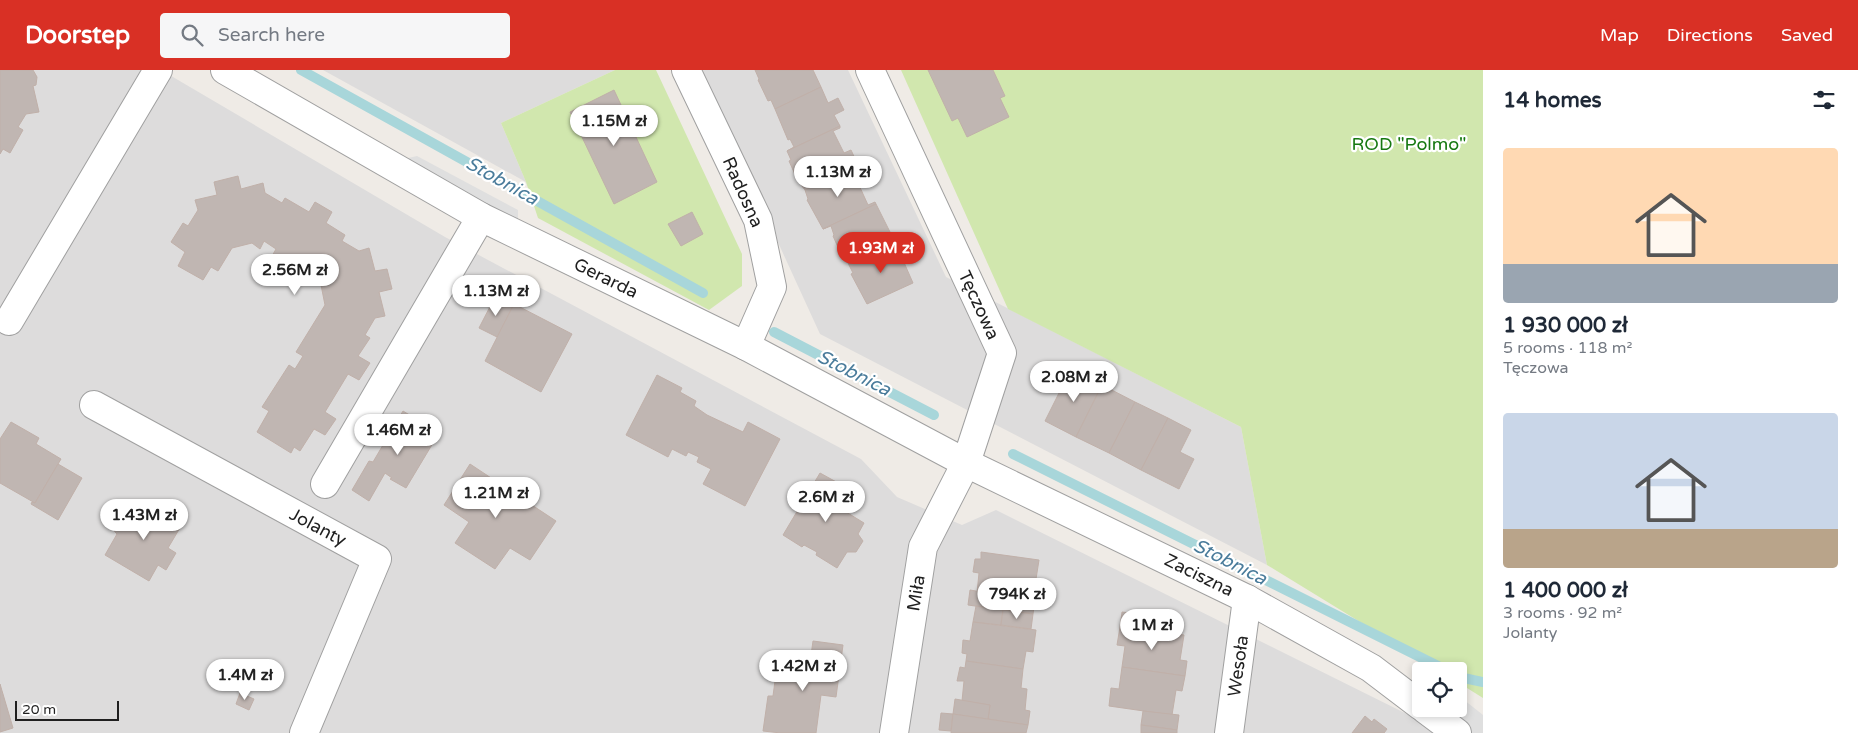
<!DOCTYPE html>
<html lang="en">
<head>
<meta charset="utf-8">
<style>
  body { margin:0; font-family:"Varela Round",sans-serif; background:#f6f6f7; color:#1f2937; height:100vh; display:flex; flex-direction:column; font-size:19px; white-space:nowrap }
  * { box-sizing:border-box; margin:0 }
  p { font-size:16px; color:#747a83 }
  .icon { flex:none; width:28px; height:28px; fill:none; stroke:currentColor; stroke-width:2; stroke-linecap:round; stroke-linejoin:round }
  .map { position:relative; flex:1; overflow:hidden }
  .sheet { display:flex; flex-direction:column; background:#fff; width:375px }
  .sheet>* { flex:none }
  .controls { position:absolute; left:1412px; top:592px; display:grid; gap:10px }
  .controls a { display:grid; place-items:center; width:55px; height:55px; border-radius:5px; background:#fff; box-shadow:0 2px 8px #0003; font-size:25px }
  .scale { position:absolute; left:15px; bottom:12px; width:104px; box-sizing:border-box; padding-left:5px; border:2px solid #1f1f1f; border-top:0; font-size:14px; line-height:18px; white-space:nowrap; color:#1f1f1f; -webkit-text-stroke:4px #fff; paint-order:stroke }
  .price { position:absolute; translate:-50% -42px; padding:0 11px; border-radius:18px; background:#fff; color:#222; font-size:16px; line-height:32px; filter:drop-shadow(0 1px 2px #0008) }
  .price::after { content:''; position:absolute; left:50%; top:30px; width:15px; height:11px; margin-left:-8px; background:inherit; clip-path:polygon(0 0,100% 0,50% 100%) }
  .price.current { background:#d93025; color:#fff }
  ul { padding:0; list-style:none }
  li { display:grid; align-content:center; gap:10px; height:265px; padding:0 20px }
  li span { display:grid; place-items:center; height:155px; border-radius:5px; color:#555 }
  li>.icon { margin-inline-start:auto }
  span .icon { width:90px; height:90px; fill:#fffc; stroke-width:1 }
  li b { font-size:21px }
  h2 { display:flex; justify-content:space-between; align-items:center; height:60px; padding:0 20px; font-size:21px }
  header { display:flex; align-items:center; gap:30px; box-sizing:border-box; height:70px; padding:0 25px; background:#d93025; color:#fff }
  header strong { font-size:24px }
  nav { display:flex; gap:28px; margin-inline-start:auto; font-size:18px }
  .search { width:350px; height:45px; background:#f6f6f7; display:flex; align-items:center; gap:12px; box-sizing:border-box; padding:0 18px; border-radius:5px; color:#747a83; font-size:19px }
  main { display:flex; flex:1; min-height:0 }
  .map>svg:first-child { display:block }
  .residential { fill:#dddcdc }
  .grass { fill:#d1e7ae }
  .parking { fill:#dfdfdf }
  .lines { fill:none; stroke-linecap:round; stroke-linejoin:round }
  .stream { stroke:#a8d6da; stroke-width:10 }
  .building { fill:#c0b6b2; stroke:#c0b0a9 }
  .minor-casing { stroke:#a0a0a0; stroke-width:30 }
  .minor { stroke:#fff; stroke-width:28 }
  .labels { text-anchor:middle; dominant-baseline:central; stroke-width:4.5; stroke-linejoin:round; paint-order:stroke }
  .park-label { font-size:18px; fill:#167811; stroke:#fff }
  .street-label { font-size:18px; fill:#1f1f1f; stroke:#fff }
  .water-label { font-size:19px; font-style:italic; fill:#4a7c9b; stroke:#fff }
</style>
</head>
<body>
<header>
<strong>Doorstep</strong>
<div class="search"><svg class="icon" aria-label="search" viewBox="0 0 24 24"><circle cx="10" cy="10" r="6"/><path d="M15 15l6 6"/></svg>Search here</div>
<nav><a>Map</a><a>Directions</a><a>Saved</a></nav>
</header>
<main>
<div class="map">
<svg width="1483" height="663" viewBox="0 0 1483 663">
  <rect width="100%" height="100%" fill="#efebe6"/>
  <g class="residential">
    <path d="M0,0H161L445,167L861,389L897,427L962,455L996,440L1431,656L1439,663H0Z"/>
    <path d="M323,0H615L501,53L526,112Z"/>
    <path d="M699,0H848L946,207L1241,357L1267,495L820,264Z"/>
  </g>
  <g class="grass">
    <path d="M615,0H656L742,184V216L709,240L538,148L526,112L501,53Z"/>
    <path d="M901,0H1483V628L1459,613V601H1440L1267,495L1241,357L1008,239Z"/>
  </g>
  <g class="parking">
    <path d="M417,86L518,140V158L395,91Z"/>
    <path d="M1459,626L1483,645V663H1467L1435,639H1459Z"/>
  </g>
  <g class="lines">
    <g class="stream">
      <path d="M301,0L703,223"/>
      <path d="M774,262L934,345"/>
      <path d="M1013,384L1448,601"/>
      <path d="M1459,607L1483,612"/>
    </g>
  </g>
  <g class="building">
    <path d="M0,0H33L37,7L36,15L33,16L39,42L26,44L18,57L23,60L10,83L3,79L0,84Z"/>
    <path d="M755,0H813L821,17L775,39L771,30L768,31L758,10L759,9Z"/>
    <path d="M928,0H993L1005,26L1000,28L1009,47L967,67L958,48L952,51Z"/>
    <path d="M821,17L828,33L838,28L844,40L834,45L840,56L787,81L794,77L790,69L788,70L775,39Z"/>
    <path d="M614,20L657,112L614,134L570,42Z"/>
    <path d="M840,56V58L833,61L844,83L851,80L858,95L805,120L798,111L789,91L791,90L787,81Z"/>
    <path d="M858,95L865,109L858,113L868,135L875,132L876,134L823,159L807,130L808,129L805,120Z"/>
    <path d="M238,106L241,119L263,113L265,123L282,133L285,128L309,142L315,132L332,142L326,153L345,165L342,171L359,181L369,178L375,201L387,199L392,219L379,222L385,246L375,248L365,265L370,268L358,286L370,293L359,310L348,304L325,342L336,349L325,365L314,359L300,381L294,377L291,383L257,362L269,341L262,337L289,295L295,299L303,286L296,282L325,235L321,215L272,186L276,179L264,171L260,179L252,173L232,178L218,201L211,197L203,210L178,196L185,182L171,172L183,153L188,156L198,140L195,130L217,125L214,112Z"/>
    <path d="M876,134L895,172L849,195L844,185L842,186L833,166L834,165L831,156L823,159Z"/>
    <path d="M692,142L703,164L681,176L668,154Z"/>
    <path d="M895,172L913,213L867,234L851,204L853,203L849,195Z"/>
    <path d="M495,227L513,236L497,267L479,258Z"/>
    <path d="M514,234L572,264L541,322L485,291Z"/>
    <path d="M1071,299L1102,315L1076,367L1045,351Z"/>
    <path d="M657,305L682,318L680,322L696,331L694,336L707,345L743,362L748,352L780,369L745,436L703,414L711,399L697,392L699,387L688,382L686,386L672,379L668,387L626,365Z"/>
    <path d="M1102,315L1135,332L1109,383L1076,367Z"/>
    <path d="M1135,332L1168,348L1141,400L1109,383Z"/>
    <path d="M403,341L439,363L406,418L390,409L392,408L385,403L369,431L352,420L369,391L373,392Z"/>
    <path d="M1168,348L1191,360L1180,382L1194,389L1179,419L1141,400Z"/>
    <path d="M11,352L39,368L36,374L61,389L35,433L0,413V369Z"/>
    <path d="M58,394L82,408L58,450L31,434L32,432L35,433Z"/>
    <path d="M470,394L556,451L530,490L510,478L495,499L455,473L469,452L444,435Z"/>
    <path d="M820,403L849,419L838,437L864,453L858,464L863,471L856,482H847L837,498L816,485L817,482L804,475L802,477L783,465Z"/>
    <path d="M137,431L164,447L167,442L184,451L168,478L176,483L166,500L158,495L149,511L105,485L117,464L115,462L112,455L116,448L124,447L127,449Z"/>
    <path d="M981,482L1039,490L1036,509L1043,510L1040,531L977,523L979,503L973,502L975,489H981Z"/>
    <path d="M970,520L1005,526L1003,540L968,535Z"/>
    <path d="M1005,526L1035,530L1033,544L1003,540Z"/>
    <path d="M976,536L1003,540L1001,555L973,552Z"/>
    <path d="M1003,540L1033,544L1031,559L1001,555Z"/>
    <path d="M1122,542L1158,546L1155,561L1120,557Z"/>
    <path d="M973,552L1036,560L1033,582L1026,581L1023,599L966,591L967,584L962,583L963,570L970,571Z"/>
    <path d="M1120,557L1184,565L1180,590L1187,591L1185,606L1122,597L1125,576L1117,575Z"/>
    <path d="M813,571L843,575L836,627L821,625L816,663H781L763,661L768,626H773L777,596L809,600Z"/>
    <path d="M966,591L1023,599L1021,618L1027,619L1025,640L1030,641L1028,655L988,649L990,635L962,631L964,611H957L960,597L965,598Z"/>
    <path d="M1122,597L1185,606L1182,621L1176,620L1172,645L1109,636L1111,618L1119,619Z"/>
    <path d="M0,614L13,658L0,662Z"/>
    <path d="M240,623L254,629L249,640L236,634Z"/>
    <path d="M955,629L990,635L988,649L953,644Z"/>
    <path d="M1143,641L1179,645L1177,660L1141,655Z"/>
    <path d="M941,643L953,644L951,661L939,660Z"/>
    <path d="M953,644L1028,655L1026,663H951Z"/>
    <path d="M1365,646L1372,652L1374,649L1387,659L1384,663H1352Z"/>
    <path d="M1141,655L1177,660V663H1141Z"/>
  </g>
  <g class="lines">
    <g class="minor-casing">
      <g id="minor">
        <path d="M225,0L481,147L746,276L966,393L1247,529L1371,598L1421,636"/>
        <path d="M686,0L758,150L772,217L746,276"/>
        <path d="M870,0L1002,283L966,393L923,477L894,663"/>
        <path d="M9,251L158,0"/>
        <path d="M94,335L377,489L304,663"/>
        <path d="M325,414L481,147"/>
        <path d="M1425,639L1457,663"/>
        <path d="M1229,663L1247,529"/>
      </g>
    </g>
    <use href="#minor" class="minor"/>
  </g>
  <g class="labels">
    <g class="park-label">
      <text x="1409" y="74">ROD "Polmo"</text>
    </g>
    <g class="street-label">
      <text transform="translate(743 122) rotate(66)">Radosna</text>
      <text transform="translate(606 208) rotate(26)">Gerarda</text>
      <text transform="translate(979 235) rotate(65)">Tęczowa</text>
      <text transform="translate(318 457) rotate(28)">Jolanty</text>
      <text transform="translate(1199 505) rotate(26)">Zaciszna</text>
      <text transform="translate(916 523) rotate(-81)">Miła</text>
      <text transform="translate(1238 596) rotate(-82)">Wesoła</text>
    </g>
    <g class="water-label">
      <text transform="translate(502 111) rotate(29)">Stobnica</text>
      <text transform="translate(854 303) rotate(27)">Stobnica</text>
      <text transform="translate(1230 492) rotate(27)">Stobnica</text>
    </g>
  </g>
</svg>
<div class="controls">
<a><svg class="icon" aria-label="locate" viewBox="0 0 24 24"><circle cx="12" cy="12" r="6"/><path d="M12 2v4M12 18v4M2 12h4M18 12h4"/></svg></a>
</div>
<div class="scale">20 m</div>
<b class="price" style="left:614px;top:77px">1.15M zł</b>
<b class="price" style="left:838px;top:128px">1.13M zł</b>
<b class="price current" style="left:881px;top:204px">1.93M zł</b>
<b class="price" style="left:295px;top:226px">2.56M zł</b>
<b class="price" style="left:496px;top:247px">1.13M zł</b>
<b class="price" style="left:1074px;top:333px">2.08M zł</b>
<b class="price" style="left:398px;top:386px">1.46M zł</b>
<b class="price" style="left:496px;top:449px">1.21M zł</b>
<b class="price" style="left:826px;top:453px">2.6M zł</b>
<b class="price" style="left:144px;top:471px">1.43M zł</b>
<b class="price" style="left:1017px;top:550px">794K zł</b>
<b class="price" style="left:1152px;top:581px">1M zł</b>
<b class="price" style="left:803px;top:622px">1.42M zł</b>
<b class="price" style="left:245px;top:631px">1.4M zł</b>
</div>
<section class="sheet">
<h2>14 homes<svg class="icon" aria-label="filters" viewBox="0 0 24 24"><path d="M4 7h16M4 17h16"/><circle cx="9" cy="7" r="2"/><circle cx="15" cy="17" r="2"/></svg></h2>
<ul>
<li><span style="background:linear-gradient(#ffd9b3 75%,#9aa5b1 0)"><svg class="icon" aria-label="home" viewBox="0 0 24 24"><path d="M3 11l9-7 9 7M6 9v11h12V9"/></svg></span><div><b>1 930 000 zł</b><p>5 rooms · 118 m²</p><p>Tęczowa</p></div></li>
<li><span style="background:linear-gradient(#c9d6e8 75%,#b9a48a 0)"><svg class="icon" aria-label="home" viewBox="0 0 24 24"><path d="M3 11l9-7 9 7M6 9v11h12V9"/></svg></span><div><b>1 400 000 zł</b><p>3 rooms · 92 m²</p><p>Jolanty</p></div></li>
</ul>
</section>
</main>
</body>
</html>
